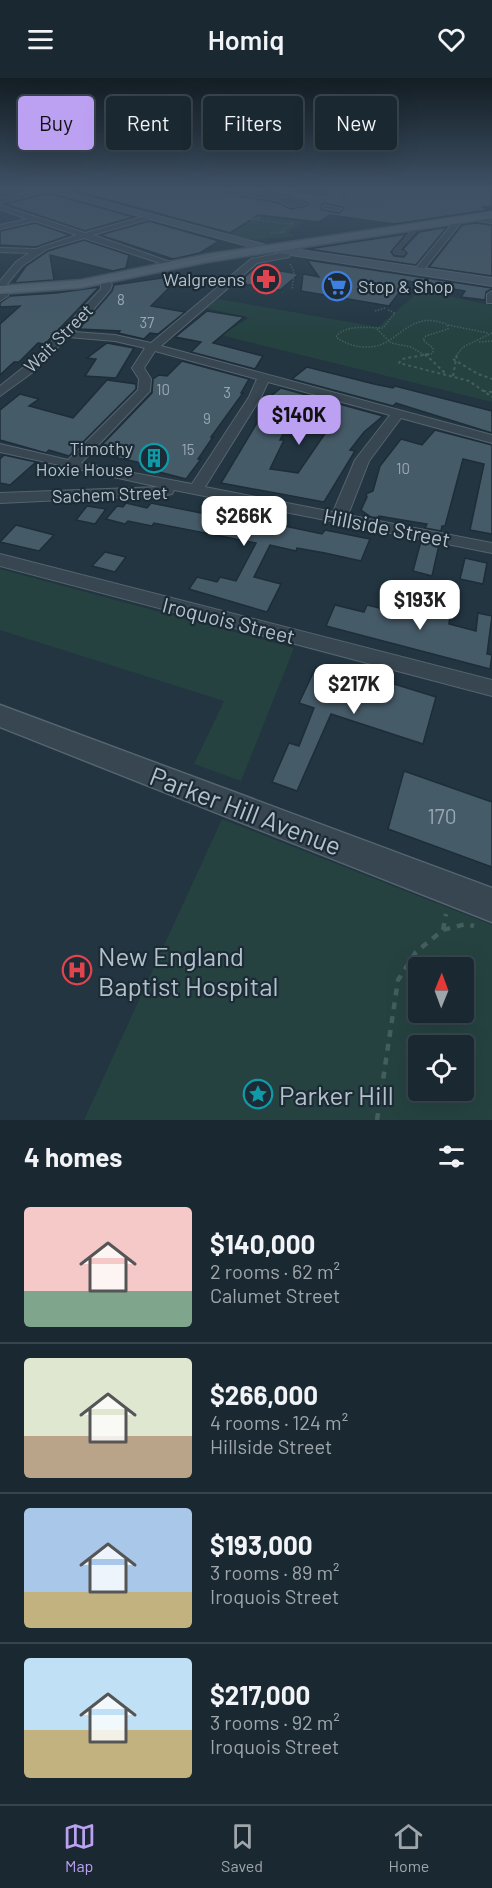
<!DOCTYPE html>
<html lang="en">
<head>
<meta charset="utf-8">
<style>
  body { margin:0; font-family:Barlow,sans-serif; background:#233039; color:#f1f3f6; height:100vh; display:flex; flex-direction:column; font-size:22px; white-space:nowrap }
  * { box-sizing:border-box; margin:0 }
  p { font-size:20px; color:#9fa6ab }
  .icon { flex:none; width:33px; height:33px; fill:none; stroke:currentColor; stroke-width:2; stroke-linecap:round; stroke-linejoin:round }
  .map { position:relative; height:1042px; overflow:hidden }
  .drawer { display:flex; flex-direction:column; background:#1a2831; flex:1 }
  .drawer>* { flex:none }
  .hud { position:absolute; left:18px; top:18px; width:456px; height:54px; display:flex; gap:12px }
  .needle { width:39px; rotate:1deg }
  .buttons { position:absolute; left:408px; top:879px; display:grid; gap:12px }
  .buttons a { display:grid; place-items:center; width:66px; height:66px; border-radius:6px; background:#1a2831; box-shadow:0 6px 24px #0002,0 0 0 2px #38444d; font-size:30px }
  .price { position:absolute; translate:-50% -51px; padding:0 14px; border-radius:12px; background:#fff; color:#222; font-size:20px; line-height:39px; filter:drop-shadow(0 2px 3px #0008) }
  .price::after { content:''; position:absolute; left:50%; top:36px; width:18px; height:14px; margin-left:-9px; background:inherit; clip-path:polygon(0 0,100% 0,50% 100%) }
  .price.on { background:#bca0f2; color:#111 }
  ul { padding:0; list-style:none }
  li { display:flex; align-items:center; gap:18px; height:150px; padding:0 24px }
  li+li { border-top:2px solid #38444d }
  li span { display:grid; place-items:center; flex:none; width:168px; height:120px; border-radius:6px; color:#555 }
  li>.icon { margin-inline-start:auto }
  span .icon { width:72px; height:72px; fill:#fffc; stroke-width:1 }
  li b { font-size:26px }
  h2 { display:flex; justify-content:space-between; align-items:center; height:72px; padding:0 24px; font-size:26px }
  .tag { padding:0 21px; border-radius:6px; background:#1a2831; box-shadow:0 6px 24px #0002,0 0 0 2px #38444d; font-size:21px; line-height:54px }
  .tag.on { background:#bca0f2; color:#111 }
  header { display:flex; justify-content:space-between; align-items:center; height:78px; padding:0 24px; background:#1a2831; font-size:27px; font-weight:600 }
  .dock { display:flex; justify-content:space-around; align-items:center; height:84px; border-top:2px solid #38444d; background:#1a2831; font-size:16px; color:#9fa6ab }
  .dock a { display:grid; justify-items:center; gap:3px }
  .dock .on { color:#bca0f2 }
  .map>svg:first-child { display:block }
  .green { fill:#254241; fill-rule:evenodd }
  .building { fill:#465b68; stroke:#1e2d38; stroke-width:1.5; fill-rule:evenodd }
  .lines { fill:none; stroke-linecap:round; stroke-linejoin:round }
  .service-casing { stroke:#55646e; stroke-width:4.5 }
  .pedestrian-casing { stroke:#55646e; stroke-width:2 }
  .minor-casing { stroke:#55646e; stroke-width:2 }
  .tertiary-casing { stroke:#55646e; stroke-width:3 }
  .secondary-casing { stroke:#55646e; stroke-width:2 }
  .primary-casing { stroke:#43525d; stroke-width:3 }
  .path-far2 { stroke:#435e5d; stroke-width:1.5; stroke-dasharray:1.5 1.5; stroke-linecap:butt }
  .path-far1 { stroke:#435e5d; stroke-width:2; stroke-dasharray:3 3; stroke-linecap:butt }
  .path { stroke:#435e5d; stroke-width:4.5; stroke-dasharray:7 7; stroke-linecap:butt }
  .service { stroke:#374651; stroke-width:4 }
  .pedestrian { fill:#374651; fill-rule:evenodd }
  .minor { fill:#374651; fill-rule:evenodd }
  .tertiary { fill:#374651; fill-rule:evenodd }
  .secondary { fill:#455664; fill-rule:evenodd }
  .primary { fill:#556571; fill-rule:evenodd }
  .tram { stroke:#596b78; stroke-width:1.5 }
  .path-bridge { stroke:#435e5d; stroke-width:1.5; stroke-dasharray:1.5 1.5; stroke-linecap:butt }
  .labels { text-anchor:middle; dominant-baseline:central; stroke-width:4.5; stroke-linejoin:round; paint-order:stroke }
  .far-number-label { font-size:15px; fill:#98a8b2 }
  .far-poi-label { font-size:18px; fill:#b3c1cb; stroke:#1c2b36; text-anchor:end }
  .far-street-label { font-size:18px; fill:#b3c1cb; stroke:#1c2b36 }
  .street-label { font-size:21px; fill:#b3c1cb; stroke:#1c2b36 }
  .near-number-label { font-size:21px; fill:#98a8b2 }
  .near-street-label { font-size:26px; fill:#b3c1cb; stroke:#1c2b36 }
  .near-poi-label { font-size:26px; fill:#b3c1cb; stroke:#1c2b36; text-anchor:start }
</style>
</head>
<body>
<header><svg class="icon" aria-label="menu" viewBox="0 0 24 24"><path d="M4 6h16M4 12h16M4 18h16"/></svg>Homiq<svg class="icon" aria-label="heart" viewBox="0 0 24 24"><path d="M12 20l-8-8c-3-5 5-10 8-4 3-6 11-1 8 4z"/></svg></header>
<div class="map">
<svg width="492" height="1042" viewBox="0 0 492 1042">
  <rect width="100%" height="100%" fill="#223541"/>
  <g class="green">
    <path d="M253,137L302,144L288,155L295,158L256,162L225,157L251,143L245,141Z"/>
    <path d="M429,216C451,217 471,224 492,227V324L221,257L249,240L206,230L218,221L378,249L414,218Z"/>
    <path d="M0,491L294,570L241,703L194,686L224,623L0,552Z"/>
    <path d="M222,741L492,847V1042H84ZM418,890H464V934H418ZM418,968H464V1012H418Z"/>
  </g>
  <g class="building">
    <path d="M68,111H205L279,125L291,131L306,128L308,125L288,117L253,111H278L327,117L328,111H344L341,115L343,119L357,111H492V128L483,129L488,132L394,146L330,137L319,144L258,137L230,155ZM323,125L342,129L344,131L339,135L322,132L320,130Z"/>
    <path d="M48,115L134,139L85,153L5,126Z"/>
    <path d="M149,143L219,163L200,175L173,181L100,157Z"/>
    <path d="M35,145L70,157L36,169L0,167V153Z"/>
    <path d="M475,145L492,147V198L429,189L462,147Z"/>
    <path d="M447,149L416,187L308,171L406,156L391,174L394,178L404,179L407,175L403,171L419,154Z"/>
    <path d="M84,162L129,177L126,190L113,193L50,177L54,202L14,205L26,188L48,173Z"/>
    <path d="M307,182L492,210V211L486,214L485,222L461,219L465,213L408,203L389,228L301,213L303,196L319,199Z"/>
    <path d="M257,188L262,190L299,196L280,212L238,205Z"/>
    <path d="M182,197L151,228L185,234L158,256L150,255L144,261L118,255L120,253L79,251L112,213L114,207Z"/>
    <path d="M99,209L45,266L38,265L19,284H14L0,297V246L20,228L0,229V225L10,218L56,215Z"/>
    <path d="M207,233L244,239L213,265L263,278L255,291L191,274L201,264L175,259Z"/>
    <path d="M107,265L134,270L116,300L85,298L96,281L87,280Z"/>
    <path d="M182,283L249,301L241,315H243L211,359H213L198,381H201L186,401L140,389L142,386L137,384L94,375L152,315L153,301L159,297L167,298Z"/>
    <path d="M307,289L374,306L393,310L395,308L492,333V355L396,325L393,328L292,301Z"/>
    <path d="M107,302L136,306V311L69,378L49,372L46,375L0,362V332L20,316L39,321L29,328L73,340Z"/>
    <path d="M281,310L383,338L364,354L350,372L355,373L324,424L221,405L270,323L266,322ZM294,334L333,344L298,395L270,391L284,362H280Z"/>
    <path d="M435,352L492,367V456L470,452L484,386L463,381L445,448H442L441,453L425,450L427,446L379,438L378,440L371,439L361,432L367,419L366,416L373,413L380,388L401,361L422,367Z"/>
    <path d="M4,377L36,384L10,407L0,405V381Z"/>
    <path d="M126,425L147,430L151,425L231,441L234,437L267,444L270,440L280,447L322,456L325,452L370,461L361,483L325,475L297,470L296,473L270,467L254,499L281,506L267,534L189,511L197,499L217,504L220,499L236,503L256,465L154,445L152,448L128,443L125,446L106,441L117,428L123,429Z"/>
    <path d="M87,428L106,431L95,446L76,442Z"/>
    <path d="M16,447L54,457L39,473L0,464Z"/>
    <path d="M421,463L439,467L432,498L413,493Z"/>
    <path d="M105,474L126,479L115,494L92,488Z"/>
    <path d="M465,480L487,485L483,506L460,501Z"/>
    <path d="M434,526L451,529L449,546L476,553L478,535L492,538L487,576L492,577L490,591L326,548L335,527L364,534L367,527L401,535L403,527L432,534Z"/>
    <path d="M316,589L346,598L349,592L436,619L423,666L331,636L297,713L272,704L289,665L299,668L314,630L299,625Z"/>
    <path d="M404,693L492,724V789L388,751Z"/>
  </g>
  <g class="lines">
    <g class="service-casing">
      <path id="service" d="M403,175L395,174L419,147"/>
    </g>
    <g class="pedestrian-casing">
      <g id="pedestrian">
        <path d="M349,111H355L343,117V115Z"/>
        <path d="M324,127L342,131L339,133L322,130Z"/>
      </g>
    </g>
    <g class="minor-casing">
      <g id="minor">
        <path d="M42,111L51,112L0,125V121Z"/>
        <path d="M207,111C228,111 291,115 306,126L291,129L280,123Z"/>
        <path d="M0,127L85,155L149,137V141L93,157L179,187L172,189L84,160L47,171L22,188L7,206L8,218L0,223V203L16,184L29,175L0,174V170L36,171L77,157L35,143L0,151V147L27,141L0,131Z"/>
        <path d="M467,138L492,141V145L464,141L421,195H415V191L458,139Z"/>
        <path d="M286,174L290,177L289,179L257,185L161,268L492,357V365L401,340L369,383L348,437L492,465V475L174,412L172,416L167,417L0,425V415L159,409L0,374V366L68,382L138,312L139,301L132,290L145,270L115,263L68,259L33,294L0,318V308L39,277L101,211V200H107L112,207L110,212L74,254L115,257L151,265L251,181ZM155,273L257,301L249,319L192,406L81,385L150,313L151,301L144,290ZM268,304L390,337L355,382L333,434L205,409L261,319Z"/>
        <path d="M492,213V225H487V216Z"/>
        <path d="M0,476L492,602V618L0,488Z"/>
      </g>
    </g>
    <g class="tertiary-casing">
      <path id="tertiary" d="M0,627L492,810V844L0,649Z"/>
    </g>
    <g class="secondary-casing">
      <path id="secondary" d="M41,111H58L266,167L492,200V208L265,173Z"/>
    </g>
    <g class="primary-casing">
      <path id="primary" d="M492,134V140L208,184L81,210L0,216V208L81,202L208,176Z"/>
    </g>
    <g class="path-far2">
      <path d="M299,111L336,116"/>
      <path d="M347,124L392,131L379,141"/>
      <path d="M260,140L257,142L250,141Z"/>
      <path d="M257,142L292,146"/>
      <path d="M271,155L284,154L283,151L291,148L294,143"/>
      <path d="M290,186L294,193L292,212"/>
      <path d="M388,232L395,235L383,250C369,250 344,246 336,259C344,265 353,268 363,269C392,271 399,248 423,243C432,241 439,244 447,246L448,251L426,258L423,262L433,270V275L425,278"/>
      <path d="M375,233L385,230"/>
      <path d="M448,247L488,255"/>
      <path d="M377,251L391,265L411,269L426,278"/>
      <path d="M479,264L492,263"/>
      <path d="M456,278L463,269L492,255"/>
    </g>
    <g class="path-far1">
      <path d="M425,276L445,295"/>
      <path d="M429,276L402,281L399,285L469,303L492,319"/>
      <path d="M453,281L478,296L492,301"/>
      <path d="M453,298L457,276"/>
      <path d="M483,313L492,314"/>
    </g>
    <g class="path">
      <path d="M443,852L446,836"/>
      <path d="M377,1042L398,902L416,874L443,852L466,846L474,848"/>
    </g>
    <use href="#service" class="service"/>
    <use href="#pedestrian" class="pedestrian"/>
    <use href="#minor" class="minor"/>
    <use href="#tertiary" class="tertiary"/>
    <use href="#secondary" class="secondary"/>
    <use href="#primary" class="primary"/>
    <path class="tram" d="M0,213L82,207L230,176L492,134"/>
    <path class="path-bridge" d="M219,116L222,111"/>
  </g>
  <linearGradient id="sky" x2="0" y2="1"><stop stop-color="#131d24"/><stop offset="0.43" stop-color="#3e5165"/><stop offset="1" stop-color="#3e5165" stop-opacity="0"/></linearGradient>
  <rect width="492" height="257" fill="url(#sky)"/>
  <defs>
    <g id="pharmacy-ring" transform="scale(1.5)"><circle r="9.5" fill="#1c2b36" stroke="#e0444e" stroke-width="1.5"/><path d="M-2-6h4v4h4v4h-4v4h-4v-4h-4v-4h4Z" fill="#e0444e"/></g>
    <g id="supermarket-ring" transform="scale(1.5)"><circle r="9.5" fill="#1c2b36" stroke="#3f7fe0" stroke-width="1.5"/><path d="M-6-5.5h2.5l.6 2H6L4.5 2H-2.5L-4.4-4H-6ZM-1.5 3.2a1.3 1.3 0 1 0 .1 0ZM3 3.2a1.3 1.3 0 1 0 .1 0Z" fill="#3f7fe0"/></g>
    <g id="building-ring" transform="scale(1.5)"><circle r="9.5" fill="#1c2b36" stroke="#0f9aa8" stroke-width="1.5"/><path d="M-4-6H4V6H1V3H-1V6H-4ZM-2.5-4.3h1.7v1.8h-1.7ZM.8-4.3h1.7v1.8H.8ZM-2.5-1h1.7V.8h-1.7ZM.8-1h1.7V.8H.8Z" fill="#0f9aa8"/></g>
    <g id="hospital-ring" transform="scale(1.5)"><circle r="9.5" fill="#1c2b36" stroke="#e0444e" stroke-width="1.5"/><path d="M-5-5h3v3.5h4V-5h3V5h-3V1.5h-4V5h-3Z" fill="#e0444e"/></g>
    <g id="sight-ring" transform="scale(1.5)"><circle r="9.5" fill="#1c2b36" stroke="#0f9aa8" stroke-width="1.5"/><path d="M0-6L1.8-2.2L6-1.7L2.9 1.2L3.7 5.4L0 3.3L-3.7 5.4L-2.9 1.2L-6-1.7L-1.8-2.2Z" fill="#0f9aa8"/></g>
  </defs>
  <g fill-rule="evenodd">
    <use href="#pharmacy-ring" x="266" y="201"/>
    <use href="#supermarket-ring" x="337" y="208"/>
    <use href="#building-ring" x="154" y="380"/>
    <use href="#hospital-ring" x="77" y="892"/>
    <use href="#sight-ring" x="258" y="1016"/>
  </g>
  <g class="labels">
    <g class="far-number-label">
      <text x="121" y="221">8</text>
      <text x="147" y="244">37</text>
      <text x="163" y="311">10</text>
      <text x="227" y="314">3</text>
      <text x="207" y="340">9</text>
      <text x="188" y="371">15</text>
      <text x="403" y="390">10</text>
    </g>
    <g class="far-poi-label">
      <text x="245" y="201">Walgreens</text>
      <text x="358" y="208" text-anchor="start">Stop &amp; Shop</text>
      <text x="133" y="370">Timothy<tspan x="133" dy="21">Hoxie House</tspan></text>
    </g>
    <g class="far-street-label">
      <text transform="translate(58 260) rotate(-45)">Wait Street</text>
      <text transform="translate(110 416) rotate(-2)">Sachem Street</text>
    </g>
    <g class="street-label">
      <text transform="translate(387 449) rotate(11)">Hillside Street</text>
      <text transform="translate(229 542) rotate(14)">Iroquois Street</text>
    </g>
    <g class="near-number-label">
      <text x="442" y="737">170</text>
    </g>
    <g class="near-street-label">
      <text transform="translate(246 732) rotate(21)">Parker Hill Avenue</text>
    </g>
    <g class="near-poi-label">
      <text x="98" y="877">New England<tspan x="98" dy="30">Baptist Hospital</tspan></text>
      <text x="279" y="1016">Parker Hill</text>
    </g>
  </g>
</svg>
<div class="buttons">
<a><svg class="needle" viewBox="-14 -14 28 28"><path d="M0-13l5 13h-10z" fill="#e53935"/><path d="M0 13l5-13h-10z" fill="#9fa6ab"/></svg></a>
<a><svg class="icon" aria-label="locate" viewBox="0 0 24 24"><circle cx="12" cy="12" r="6"/><path d="M12 2v4M12 18v4M2 12h4M18 12h4"/></svg></a>
</div>
<b class="price on" style="left:299px;top:368px">$140K</b>
<b class="price" style="left:244px;top:469px">$266K</b>
<b class="price" style="left:420px;top:553px">$193K</b>
<b class="price" style="left:354px;top:637px">$217K</b>
<div class="hud">
<a class="tag on">Buy</a>
<a class="tag">Rent</a>
<a class="tag">Filters</a>
<a class="tag">New</a>
</div>
</div>
<section class="drawer">
<h2>4 homes<svg class="icon" aria-label="filters" viewBox="0 0 24 24"><path d="M4 7h16M4 17h16"/><circle cx="9" cy="7" r="2"/><circle cx="15" cy="17" r="2"/></svg></h2>
<ul>
<li><span style="background:linear-gradient(#f6c9c9 70%,#7fa58c 0)"><svg class="icon" aria-label="home" viewBox="0 0 24 24"><path d="M3 11l9-7 9 7M6 9v11h12V9"/></svg></span><div><b>$140,000</b><p>2 rooms · 62 m²</p><p>Calumet Street</p></div></li>
<li><span style="background:linear-gradient(#dfe7d0 65%,#b9a48a 0)"><svg class="icon" aria-label="home" viewBox="0 0 24 24"><path d="M3 11l9-7 9 7M6 9v11h12V9"/></svg></span><div><b>$266,000</b><p>4 rooms · 124 m²</p><p>Hillside Street</p></div></li>
<li><span style="background:linear-gradient(#a9c7e8 70%,#c2b280 0)"><svg class="icon" aria-label="home" viewBox="0 0 24 24"><path d="M3 11l9-7 9 7M6 9v11h12V9"/></svg></span><div><b>$193,000</b><p>3 rooms · 89 m²</p><p>Iroquois Street</p></div></li>
<li><span style="background:linear-gradient(#bfe0f5 60%,#c2b280 0)"><svg class="icon" aria-label="home" viewBox="0 0 24 24"><path d="M3 11l9-7 9 7M6 9v11h12V9"/></svg></span><div><b>$217,000</b><p>3 rooms · 92 m²</p><p>Iroquois Street</p></div></li>
</ul>
</section>
<nav class="dock">
<a class="on"><svg class="icon" aria-label="map" viewBox="0 0 24 24"><path d="M3 6l6-2 6 2 6-2v14l-6 2-6-2-6 2zM9 4v14M15 6v14"/></svg>Map</a>
<a><svg class="icon" aria-label="saved" viewBox="0 0 24 24"><path d="M7 4h10v16l-5-4-5 4z"/></svg>Saved</a>
<a><svg class="icon" aria-label="home" viewBox="0 0 24 24"><path d="M3 11l9-7 9 7M6 9v11h12V9"/></svg>Home</a>
</nav>
</body>
</html>
